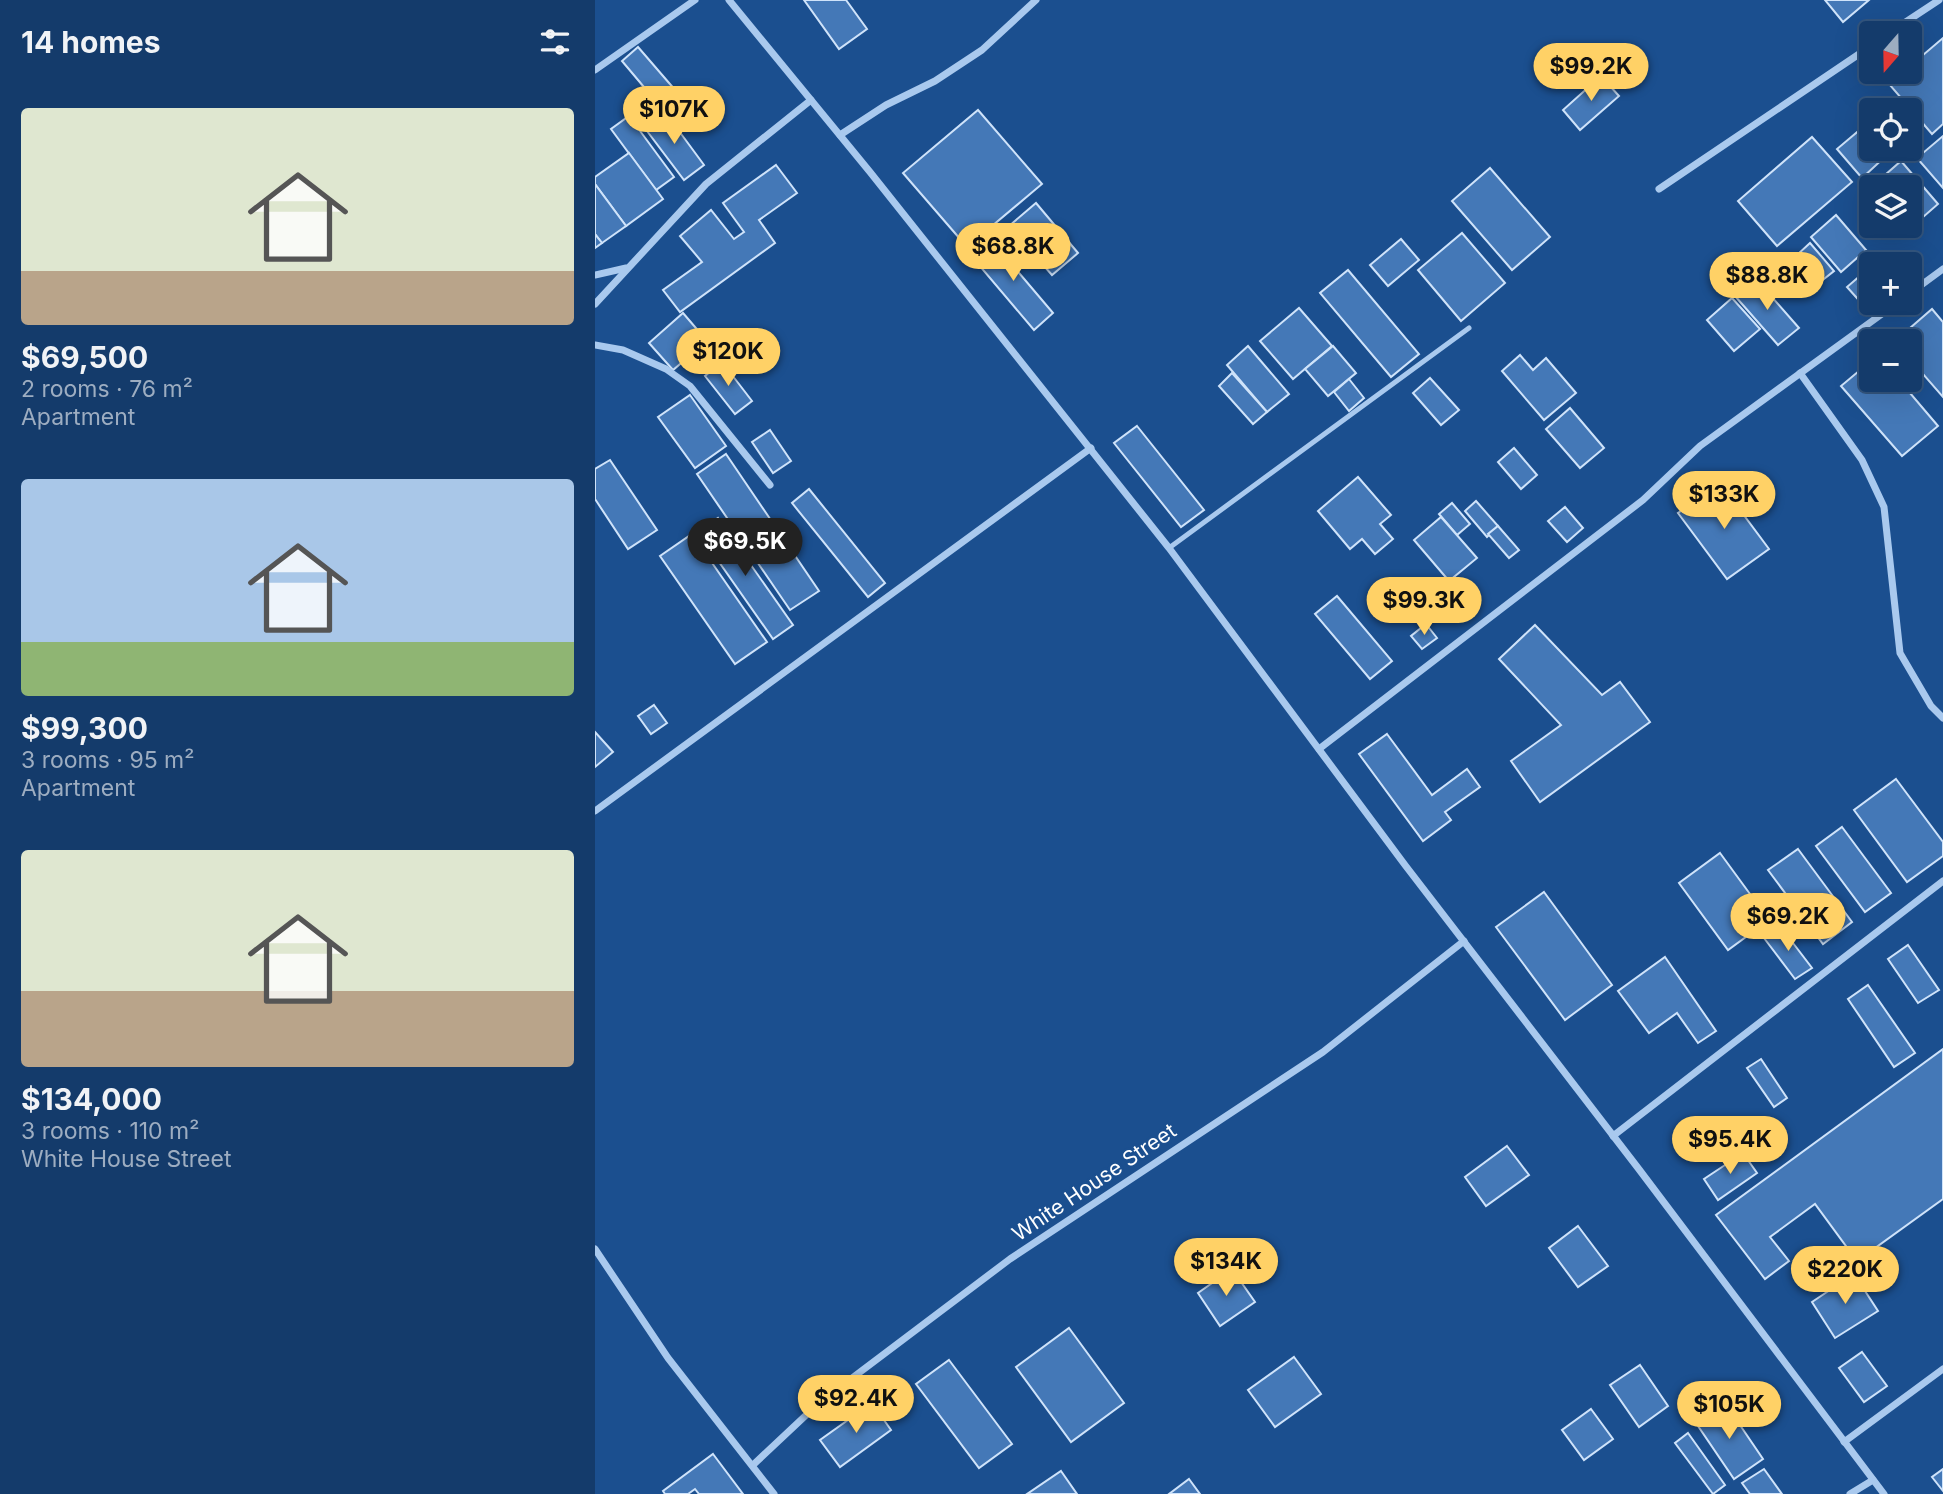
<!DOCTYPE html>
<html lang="en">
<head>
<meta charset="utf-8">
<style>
  body { margin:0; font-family:Inter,sans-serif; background:#214673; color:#f1f3f6; height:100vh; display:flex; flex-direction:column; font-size:26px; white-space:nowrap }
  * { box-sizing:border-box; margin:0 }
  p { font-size:23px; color:#9dadc1 }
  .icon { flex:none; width:38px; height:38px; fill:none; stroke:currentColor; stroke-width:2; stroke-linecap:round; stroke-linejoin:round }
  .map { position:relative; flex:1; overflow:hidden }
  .details { display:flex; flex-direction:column; background:#143b6b; width:595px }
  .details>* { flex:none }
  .needle { width:46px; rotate:200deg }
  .buttons { position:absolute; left:1264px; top:21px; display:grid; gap:14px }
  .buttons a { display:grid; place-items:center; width:63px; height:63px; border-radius:7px; background:#143b6b; box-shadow:0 7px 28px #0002,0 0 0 2px #33557e; font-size:35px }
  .price { position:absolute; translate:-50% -60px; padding:0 16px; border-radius:24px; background:#ffd166; color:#111; font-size:23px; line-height:46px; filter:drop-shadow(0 2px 4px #0008) }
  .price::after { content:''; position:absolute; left:50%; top:42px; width:21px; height:16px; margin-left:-10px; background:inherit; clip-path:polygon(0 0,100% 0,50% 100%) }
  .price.on { background:#222; color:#fff }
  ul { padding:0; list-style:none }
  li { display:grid; align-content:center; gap:14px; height:371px; padding:0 21px }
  li span { display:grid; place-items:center; height:217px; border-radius:7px; color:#555 }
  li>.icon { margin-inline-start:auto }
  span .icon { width:126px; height:126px; fill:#fffc; stroke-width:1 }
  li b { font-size:30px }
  h2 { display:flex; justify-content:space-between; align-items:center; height:84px; padding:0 21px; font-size:30px }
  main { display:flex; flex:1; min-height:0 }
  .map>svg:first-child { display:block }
  .building { fill:#4478b7; stroke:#cfe3fa; stroke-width:2 }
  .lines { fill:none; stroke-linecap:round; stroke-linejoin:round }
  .service { stroke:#a9c9ee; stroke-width:5 }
  .minor { stroke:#a9c9ee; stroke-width:7 }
  .labels { text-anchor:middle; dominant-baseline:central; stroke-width:5; stroke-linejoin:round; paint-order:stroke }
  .street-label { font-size:21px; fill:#fff; stroke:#1b4f8f }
</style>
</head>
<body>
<main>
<section class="details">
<h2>14 homes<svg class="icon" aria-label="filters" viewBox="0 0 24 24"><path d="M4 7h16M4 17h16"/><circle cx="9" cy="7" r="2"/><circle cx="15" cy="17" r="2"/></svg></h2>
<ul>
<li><span style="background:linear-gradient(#dfe7d0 75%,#b9a48a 0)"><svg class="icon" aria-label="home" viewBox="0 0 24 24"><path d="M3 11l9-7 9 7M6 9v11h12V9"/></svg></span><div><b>$69,500</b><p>2 rooms · 76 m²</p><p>Apartment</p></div></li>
<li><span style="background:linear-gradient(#a9c7e8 75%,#8fb573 0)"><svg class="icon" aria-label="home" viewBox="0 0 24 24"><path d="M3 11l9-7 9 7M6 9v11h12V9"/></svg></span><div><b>$99,300</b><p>3 rooms · 95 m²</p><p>Apartment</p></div></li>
<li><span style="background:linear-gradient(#dfe7d0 65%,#b9a48a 0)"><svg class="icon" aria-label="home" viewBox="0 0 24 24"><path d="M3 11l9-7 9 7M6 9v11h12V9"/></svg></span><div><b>$134,000</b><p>3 rooms · 110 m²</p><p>White House Street</p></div></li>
</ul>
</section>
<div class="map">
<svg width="1348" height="1494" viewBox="0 0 1348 1494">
  <rect width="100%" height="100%" fill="#1b4f8f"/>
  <g class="building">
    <path d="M209,0H251L272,29L244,49Z"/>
    <path d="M1230,0H1274L1248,22Z"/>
    <path d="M1348,38V124L1337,134L1294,84L1309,72H1314V67Z"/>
    <path d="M43,47L87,98L70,112L27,61Z"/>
    <path d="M1006,76L1024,96L985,130L968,110Z"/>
    <path d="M383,110L447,184L372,247L308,173Z"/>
    <path d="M70,112L109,165L89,180L49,127Z"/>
    <path d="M34,116L79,177L61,190L16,129Z"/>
    <path d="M1267,128L1276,138V149H1285L1291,156L1267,178L1242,149Z"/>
    <path d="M1348,136V188L1322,158Z"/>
    <path d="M1217,137L1257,182L1182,246L1143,201Z"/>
    <path d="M34,153L68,199L31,226L0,184V177Z"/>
    <path d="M1306,161L1343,204L1304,238L1294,226H1314V187H1276V205L1267,195Z"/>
    <path d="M181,165L202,193L164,220L180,243L85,312L68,290L107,262L85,236L116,210L139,239L149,232L128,203Z"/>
    <path d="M895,168L955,237L917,270L857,201Z"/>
    <path d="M0,184L31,226L7,243L0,234Z"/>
    <path d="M441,203L483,253L457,275L414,226Z"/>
    <path d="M1241,215L1271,250L1246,272L1216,237Z"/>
    <path d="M867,233L910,283L866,321L823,270Z"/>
    <path d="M0,234L7,243L0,248Z"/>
    <path d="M410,234L418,246L408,254L458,313L439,330L378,258Z"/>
    <path d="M806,239L824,260L793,286L775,265Z"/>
    <path d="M1215,243L1239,271L1225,282L1202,255Z"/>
    <path d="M753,270L824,354L796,377L725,293Z"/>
    <path d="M1266,275L1276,287V302L1270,307L1252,287Z"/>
    <path d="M1161,279L1204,328L1183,345L1140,296Z"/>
    <path d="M1137,298L1165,329L1139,351L1112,320Z"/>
    <path d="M704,308L737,346L698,379L665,341Z"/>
    <path d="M1337,309L1348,322V397L1314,358V341H1300Z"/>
    <path d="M88,313L112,341L78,370L54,343Z"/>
    <path d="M653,346L694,394L672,412L632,365Z"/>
    <path d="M738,346L761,373L733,396L710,369Z"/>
    <path d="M925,355L938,370L951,358L981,393L949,420L907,371Z"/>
    <path d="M1276,361V380H1304L1343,426L1307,456L1246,386Z"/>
    <path d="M127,362L157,401L140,414L110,376Z"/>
    <path d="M637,373L672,412L658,424L624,386Z"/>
    <path d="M835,378L864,410L846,425L818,393Z"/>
    <path d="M754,379L769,398L754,411L739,392Z"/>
    <path d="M95,395L131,446L100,468L63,417Z"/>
    <path d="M975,408L1009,448L985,468L951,429Z"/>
    <path d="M542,426L609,510L586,527L519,443Z"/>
    <path d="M175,430L196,461L178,473L157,442Z"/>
    <path d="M919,448L942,475L926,489L903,462Z"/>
    <path d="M131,454L224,591L195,610L102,474Z"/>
    <path d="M15,460L62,530L33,549L0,499V469Z"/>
    <path d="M763,477L796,515L785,524L798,539L780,554L767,539L755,549L723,511Z"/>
    <path d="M1125,483L1174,549L1132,579L1083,513Z"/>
    <path d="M214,489L290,583L273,597L197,503Z"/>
    <path d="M881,501L903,526L892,537L870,511Z"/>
    <path d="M857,503L875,524L862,535L844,514Z"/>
    <path d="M970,507L988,528L972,542L953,521Z"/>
    <path d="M846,517L882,558L854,581L819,540Z"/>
    <path d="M123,518L198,625L178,639L103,532Z"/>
    <path d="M903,526L924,550L914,558L893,534Z"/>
    <path d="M97,534L172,642L140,664L65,556Z"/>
    <path d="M742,596L797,661L775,679L720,614Z"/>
    <path d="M831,624L842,638L827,649L816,636Z"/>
    <path d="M940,625L1007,695L1025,682L1055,722L945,802L916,761L966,725L904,659Z"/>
    <path d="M59,705L72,723L56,734L43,716Z"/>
    <path d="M0,732L18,752L0,767Z"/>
    <path d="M792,734L837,795L872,769L885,787L850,812L856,820L828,841L764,754Z"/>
    <path d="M1301,779L1348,842V856L1312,882L1259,810Z"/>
    <path d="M1247,827L1296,893L1270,912L1221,846Z"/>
    <path d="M1203,849L1257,922L1228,944L1173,870Z"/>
    <path d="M1125,853L1174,920L1133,950L1084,883Z"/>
    <path d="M949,892L1017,985L970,1020L901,927Z"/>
    <path d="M1185,926L1217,968L1200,979L1169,938Z"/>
    <path d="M1313,945L1344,990L1323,1003L1293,959Z"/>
    <path d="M1070,957L1121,1031L1103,1043L1082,1013L1054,1033L1023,991Z"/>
    <path d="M1273,985L1320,1053L1299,1067L1253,999Z"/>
    <path d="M1348,1049V1199L1262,1261L1220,1204L1175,1237L1194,1261L1170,1279L1121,1215Z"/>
    <path d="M1166,1059L1192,1098L1179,1107L1152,1068Z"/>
    <path d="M912,1146L934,1175L891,1206L870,1177Z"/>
    <path d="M1148,1153L1162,1173L1123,1200L1109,1179Z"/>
    <path d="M983,1226L1013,1266L983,1287L954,1248Z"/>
    <path d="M637,1269L660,1302L625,1326L603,1293Z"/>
    <path d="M1259,1274L1283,1311L1240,1338L1217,1302Z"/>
    <path d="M474,1328L529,1403L476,1442L421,1367Z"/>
    <path d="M1267,1352L1292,1386L1269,1402L1244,1368Z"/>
    <path d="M699,1357L726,1394L680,1427L653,1390Z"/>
    <path d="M354,1360L417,1444L384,1468L321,1384Z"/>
    <path d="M1045,1365L1073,1406L1044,1427L1015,1385Z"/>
    <path d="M277,1403L296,1430L245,1467L225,1440Z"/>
    <path d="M1130,1403L1168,1459L1139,1479L1101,1423Z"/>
    <path d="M996,1409L1018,1439L989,1460L967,1430Z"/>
    <path d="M1093,1433L1130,1485L1118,1494L1080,1443Z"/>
    <path d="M118,1454L148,1494H104L100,1489L93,1494H70L68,1491Z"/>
    <path d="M1169,1469L1187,1494H1155L1147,1483Z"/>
    <path d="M1348,1469V1491L1337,1477Z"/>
    <path d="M466,1471L482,1494H432Z"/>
    <path d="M594,1479L605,1494H574Z"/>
  </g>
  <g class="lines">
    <path class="service" d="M574,548L874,328"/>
    <g class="minor">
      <path d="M134,0L275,172L574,548L810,865L1043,1168L1289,1494"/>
      <path d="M1294,33L1344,0"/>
      <path d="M0,70L100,0"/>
      <path d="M245,135L291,105L340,81L387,50L441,0"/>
      <path d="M1064,189L1276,46"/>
      <path d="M0,275L31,268"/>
      <path d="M1314,294L1348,269"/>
      <path d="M0,304L111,184L216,100"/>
      <path d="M0,345L28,350L71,369L95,386L175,485"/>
      <path d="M1205,373L1267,460L1289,507L1305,653L1336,706L1348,718"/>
      <path d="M724,749L1048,500L1105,446L1302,303"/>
      <path d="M0,811L496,448"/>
      <path d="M1018,1136L1348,881"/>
      <path d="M0,1249L73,1358L179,1494"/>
      <path d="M1249,1442L1348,1369"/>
      <path d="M158,1465L224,1403L415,1259L728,1052L869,941"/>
      <path d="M1255,1494L1278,1480"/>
    </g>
  </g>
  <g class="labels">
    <g class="street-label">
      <text transform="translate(499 1182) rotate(-34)">White House Street</text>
    </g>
  </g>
</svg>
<div class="buttons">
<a><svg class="needle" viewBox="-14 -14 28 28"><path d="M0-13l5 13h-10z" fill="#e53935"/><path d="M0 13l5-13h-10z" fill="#9dadc1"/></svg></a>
<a><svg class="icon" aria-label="locate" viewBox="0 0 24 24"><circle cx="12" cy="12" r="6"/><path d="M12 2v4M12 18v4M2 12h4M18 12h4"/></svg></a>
<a><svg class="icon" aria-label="layers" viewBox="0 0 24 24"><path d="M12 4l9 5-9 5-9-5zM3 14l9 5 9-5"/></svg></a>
<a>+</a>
<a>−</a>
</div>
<b class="price" style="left:996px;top:103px">$99.2K</b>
<b class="price" style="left:79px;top:146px">$107K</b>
<b class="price" style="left:418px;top:283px">$68.8K</b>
<b class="price" style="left:1172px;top:312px">$88.8K</b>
<b class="price" style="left:133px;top:388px">$120K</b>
<b class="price" style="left:1129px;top:531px">$133K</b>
<b class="price on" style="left:150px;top:578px">$69.5K</b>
<b class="price" style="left:829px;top:637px">$99.3K</b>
<b class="price" style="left:1193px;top:953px">$69.2K</b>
<b class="price" style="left:1135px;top:1176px">$95.4K</b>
<b class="price" style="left:631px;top:1298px">$134K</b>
<b class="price" style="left:1250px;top:1306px">$220K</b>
<b class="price" style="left:261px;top:1435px">$92.4K</b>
<b class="price" style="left:1134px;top:1441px">$105K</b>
</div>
</main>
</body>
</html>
